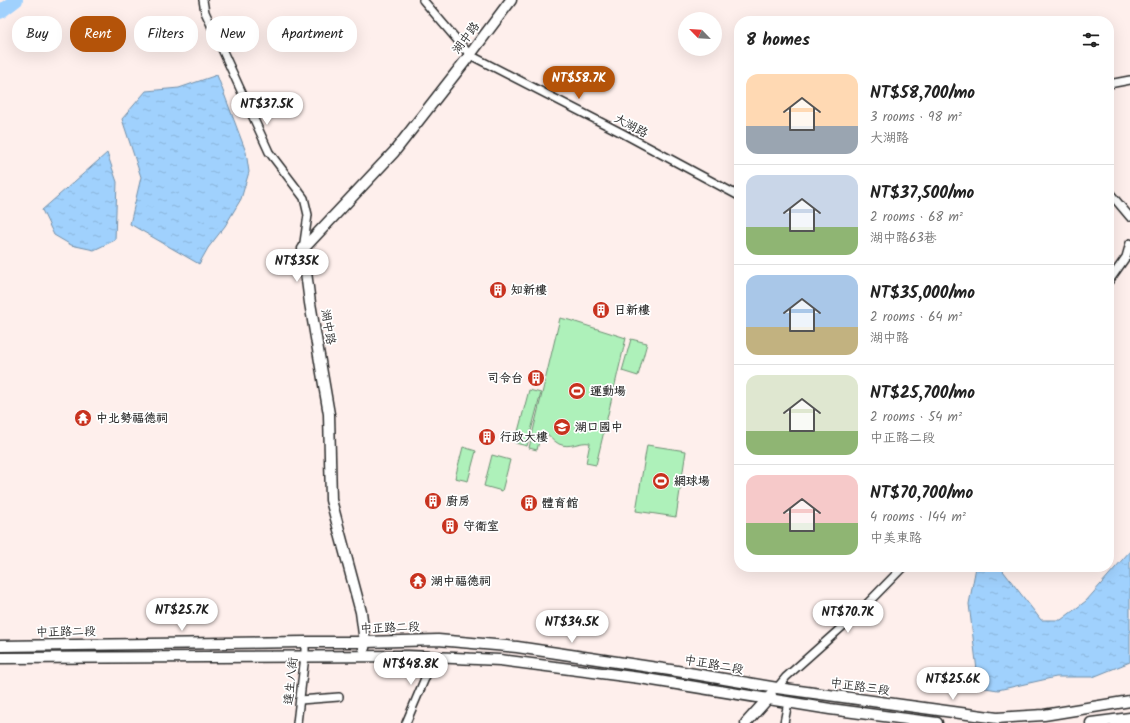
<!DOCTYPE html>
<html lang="en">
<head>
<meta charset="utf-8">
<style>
  body { margin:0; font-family:Kalam,"LXGW WenKai TC",sans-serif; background:#f2f2f2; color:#222; height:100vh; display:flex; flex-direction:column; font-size:15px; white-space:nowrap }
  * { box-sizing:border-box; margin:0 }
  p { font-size:13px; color:#767676 }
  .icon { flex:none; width:22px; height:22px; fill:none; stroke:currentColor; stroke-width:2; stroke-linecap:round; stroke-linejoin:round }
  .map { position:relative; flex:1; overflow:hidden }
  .drawer { position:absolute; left:734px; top:16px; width:380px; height:556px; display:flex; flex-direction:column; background:#fff; border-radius:16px; box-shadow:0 4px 16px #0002 }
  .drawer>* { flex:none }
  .top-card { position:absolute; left:12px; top:16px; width:380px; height:36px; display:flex; gap:8px }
  .needle { width:26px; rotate:295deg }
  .controls { position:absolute; left:678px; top:12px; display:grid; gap:8px }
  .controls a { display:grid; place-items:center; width:44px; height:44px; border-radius:50%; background:#fff; box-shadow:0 4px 16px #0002; font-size:20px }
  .price { position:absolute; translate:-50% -34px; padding:0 9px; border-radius:14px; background:#fff; color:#222; font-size:13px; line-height:26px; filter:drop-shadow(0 1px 2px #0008) }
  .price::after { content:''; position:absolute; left:50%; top:24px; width:12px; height:9px; margin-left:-6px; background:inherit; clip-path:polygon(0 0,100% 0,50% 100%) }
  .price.selected { background:#b45309; color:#fff }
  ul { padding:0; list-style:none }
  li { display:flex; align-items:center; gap:12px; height:100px; padding:0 12px }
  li+li { border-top:1px solid #e0e0e0 }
  li span { display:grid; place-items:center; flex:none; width:112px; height:80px; border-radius:12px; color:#555 }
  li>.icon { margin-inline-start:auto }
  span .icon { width:48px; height:48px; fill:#fffc; stroke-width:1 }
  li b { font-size:17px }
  h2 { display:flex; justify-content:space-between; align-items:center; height:48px; padding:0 12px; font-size:17px }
  .pill { padding:0 14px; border-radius:16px; background:#fff; box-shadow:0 4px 16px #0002; font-size:14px; line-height:36px }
  .pill.selected { background:#b45309; color:#fff }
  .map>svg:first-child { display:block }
  .grass { fill:#aef1ba; stroke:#6c8e72 }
  .water { fill:url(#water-ripples); stroke:#718fa9 }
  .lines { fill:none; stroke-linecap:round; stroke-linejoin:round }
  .river { stroke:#a0d1fd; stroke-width:14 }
  .street-casing { stroke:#2b2b2b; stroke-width:10 }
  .secondary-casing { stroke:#2b2b2b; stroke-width:13 }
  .street { stroke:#fff; stroke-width:7 }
  .secondary { stroke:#fff; stroke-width:10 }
  .labels { text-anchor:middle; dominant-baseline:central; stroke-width:3.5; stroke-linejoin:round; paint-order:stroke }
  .street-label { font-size:12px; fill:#2b2b2b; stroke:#fff }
  .poi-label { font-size:12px; font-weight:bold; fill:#2b2b2b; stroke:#fff; text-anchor:start }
</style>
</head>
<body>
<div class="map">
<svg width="1130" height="723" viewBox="0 0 1130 723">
  <defs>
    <pattern id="water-ripples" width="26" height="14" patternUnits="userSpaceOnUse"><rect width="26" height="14" fill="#a0d1fd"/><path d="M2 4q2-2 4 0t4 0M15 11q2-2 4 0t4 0" fill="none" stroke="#8ab4d9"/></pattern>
  </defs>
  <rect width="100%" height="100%" fill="#feefec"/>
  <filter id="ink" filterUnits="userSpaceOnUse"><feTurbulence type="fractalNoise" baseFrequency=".025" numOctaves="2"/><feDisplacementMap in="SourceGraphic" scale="8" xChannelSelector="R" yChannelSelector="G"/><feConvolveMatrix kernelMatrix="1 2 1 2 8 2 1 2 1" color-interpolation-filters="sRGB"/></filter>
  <g filter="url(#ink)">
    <g class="grass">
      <path d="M560,318L569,320L626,338L596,465L586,463L590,443C579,441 570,449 559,444C553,441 550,435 544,432L541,433L537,450L529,448Z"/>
      <path d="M631,339L647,343L638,376L622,371Z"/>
      <path d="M529,390L541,393L527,446L515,443Z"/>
      <path d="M647,445L686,451L676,517L636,511Z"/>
      <path d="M463,447L476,451L468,481L455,478Z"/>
      <path d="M492,455L510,460L502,491L484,486Z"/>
    </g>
    <g class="water">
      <path d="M217,75L246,152L249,172L241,199L225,226L208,248L199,264L130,224L141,177L122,119L146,91L179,88Z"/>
      <path d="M107,153L117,182L115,240L94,250L71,245L54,235L42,210Z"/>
      <path d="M1130,551V662L1093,677H1056L998,690L979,687L969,604L976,567H1000L1041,620H1061L1086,601Z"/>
    </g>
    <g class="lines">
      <path class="river" d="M0,12L16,0"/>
      <g class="street-casing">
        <g id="street">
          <path d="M203,0L205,12L269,152L304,198L308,215L303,249"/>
          <path d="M423,0L470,55L622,133L739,196"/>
          <path d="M1109,84L1130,80"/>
          <path d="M1109,192L1130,217"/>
          <path d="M1109,281L1126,257L1130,243"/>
          <path d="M777,688L786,677L861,610L903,567"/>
          <path d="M300,700L339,697"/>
          <path d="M297,723L305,656V642"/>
          <path d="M406,723L434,657"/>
          <path d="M784,723L788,702"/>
        </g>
      </g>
      <g class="secondary-casing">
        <g id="secondary">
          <path d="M0,646L305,642H365L438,640L517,647L677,671L777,688L997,718L1044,715L1130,701"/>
          <path d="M364,648L365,642L361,612L331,500L329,414L310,303L303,249L394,152L466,60L511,0"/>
          <path d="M0,658L408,656L500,660L640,678L830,709L937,723"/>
          <path d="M746,723L771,695"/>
          <path d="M1091,723L1130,718"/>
        </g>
      </g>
      <use href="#street" class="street"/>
      <use href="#secondary" class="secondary"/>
    </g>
  </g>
  <defs>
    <g id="building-disc" transform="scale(0.9)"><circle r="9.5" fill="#c8321e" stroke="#fff"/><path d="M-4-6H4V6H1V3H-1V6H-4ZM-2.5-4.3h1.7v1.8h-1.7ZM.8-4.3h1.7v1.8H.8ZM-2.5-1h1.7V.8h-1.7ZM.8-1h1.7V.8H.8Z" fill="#fff"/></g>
    <g id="stadium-disc" transform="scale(0.9)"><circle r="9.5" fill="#c8321e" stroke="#fff"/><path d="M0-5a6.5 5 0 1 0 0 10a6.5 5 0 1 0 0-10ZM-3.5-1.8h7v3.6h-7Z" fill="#fff"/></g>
    <g id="temple-disc" transform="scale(0.9)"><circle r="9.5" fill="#c8321e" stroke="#fff"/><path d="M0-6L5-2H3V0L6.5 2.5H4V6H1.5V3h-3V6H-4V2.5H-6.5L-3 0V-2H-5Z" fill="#fff"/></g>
    <g id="school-disc" transform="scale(0.9)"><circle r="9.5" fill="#c8321e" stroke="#fff"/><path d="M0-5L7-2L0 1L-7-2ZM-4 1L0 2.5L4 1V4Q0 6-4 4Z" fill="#fff"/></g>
  </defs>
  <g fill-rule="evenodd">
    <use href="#building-disc" x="498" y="290"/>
    <use href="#building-disc" x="601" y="310"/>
    <use href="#building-disc" x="536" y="378"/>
    <use href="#stadium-disc" x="577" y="391"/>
    <use href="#temple-disc" x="83" y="418"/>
    <use href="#school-disc" x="562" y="427"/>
    <use href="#building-disc" x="487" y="437"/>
    <use href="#stadium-disc" x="661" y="481"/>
    <use href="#building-disc" x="433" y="501"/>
    <use href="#building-disc" x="529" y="503"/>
    <use href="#building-disc" x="450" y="526"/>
    <use href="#temple-disc" x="418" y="581"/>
  </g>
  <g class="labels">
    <g class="street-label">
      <text transform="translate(466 38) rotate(-53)">湖中路</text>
      <text transform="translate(631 126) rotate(28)">大湖路</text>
      <text transform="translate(328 327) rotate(80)">湖中路</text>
      <text transform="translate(390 628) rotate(-2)">中正路二段</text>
      <text transform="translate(66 632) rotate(-1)">中正路二段</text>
      <text transform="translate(714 665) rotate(10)">中正路二段</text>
      <text transform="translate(291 681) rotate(-84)">達生八街</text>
      <text transform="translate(860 687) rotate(8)">中正路三段</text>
    </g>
    <g class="poi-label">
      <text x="511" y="290">知新樓</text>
      <text x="614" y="310">日新樓</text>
      <text x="523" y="378" text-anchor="end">司令台</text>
      <text x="590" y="391">運動場</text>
      <text x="96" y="418">中北勢福德祠</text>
      <text x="575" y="427">湖口國中</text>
      <text x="500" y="437">行政大樓</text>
      <text x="674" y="481">網球場</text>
      <text x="446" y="501">廚房</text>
      <text x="542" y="503">體育館</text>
      <text x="463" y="526">守衛室</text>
      <text x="431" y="581">湖中福德祠</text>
    </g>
  </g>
</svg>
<div class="controls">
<a><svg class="needle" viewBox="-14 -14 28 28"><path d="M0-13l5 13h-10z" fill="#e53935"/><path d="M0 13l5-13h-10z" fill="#767676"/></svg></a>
</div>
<b class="price selected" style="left:579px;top:100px">NT$58.7K</b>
<b class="price" style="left:267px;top:126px">NT$37.5K</b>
<b class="price" style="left:297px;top:283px">NT$35K</b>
<b class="price" style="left:182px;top:632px">NT$25.7K</b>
<b class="price" style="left:848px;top:634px">NT$70.7K</b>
<b class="price" style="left:572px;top:644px">NT$34.5K</b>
<b class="price" style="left:411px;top:686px">NT$48.8K</b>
<b class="price" style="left:953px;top:701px">NT$25.6K</b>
<div class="top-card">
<a class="pill">Buy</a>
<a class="pill selected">Rent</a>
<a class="pill">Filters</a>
<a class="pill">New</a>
<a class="pill">Apartment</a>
</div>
<section class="drawer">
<h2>8 homes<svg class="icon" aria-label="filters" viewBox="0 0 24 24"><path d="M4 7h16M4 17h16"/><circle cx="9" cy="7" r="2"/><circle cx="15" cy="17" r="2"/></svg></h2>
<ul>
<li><span style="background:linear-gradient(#ffd9b3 65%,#9aa5b1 0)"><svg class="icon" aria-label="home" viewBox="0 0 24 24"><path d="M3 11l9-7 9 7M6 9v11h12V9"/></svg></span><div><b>NT$58,700/mo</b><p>3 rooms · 98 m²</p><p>大湖路</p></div></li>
<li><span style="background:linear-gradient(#c9d6e8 65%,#8fb573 0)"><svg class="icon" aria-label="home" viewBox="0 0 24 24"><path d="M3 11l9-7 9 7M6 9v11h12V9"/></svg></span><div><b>NT$37,500/mo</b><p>2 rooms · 68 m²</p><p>湖中路63巷</p></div></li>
<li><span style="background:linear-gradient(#a9c7e8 65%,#c2b280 0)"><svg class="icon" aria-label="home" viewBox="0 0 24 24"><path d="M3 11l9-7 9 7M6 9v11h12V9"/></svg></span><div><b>NT$35,000/mo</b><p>2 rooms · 64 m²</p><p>湖中路</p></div></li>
<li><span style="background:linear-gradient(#dfe7d0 70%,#8fb573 0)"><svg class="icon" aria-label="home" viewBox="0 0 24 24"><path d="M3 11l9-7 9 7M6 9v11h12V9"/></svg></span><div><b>NT$25,700/mo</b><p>2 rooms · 54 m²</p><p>中正路二段</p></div></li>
<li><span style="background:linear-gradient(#f6c9c9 60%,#8fb573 0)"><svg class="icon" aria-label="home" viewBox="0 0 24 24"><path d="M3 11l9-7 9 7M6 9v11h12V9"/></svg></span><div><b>NT$70,700/mo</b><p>4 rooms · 144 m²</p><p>中美東路</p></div></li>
</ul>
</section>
</div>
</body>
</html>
